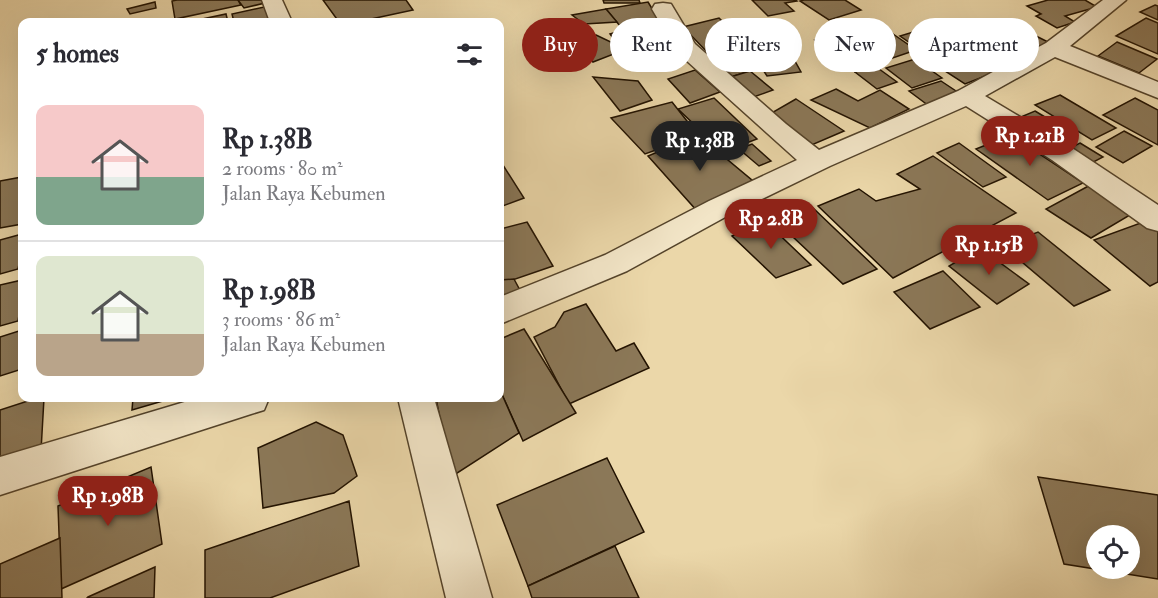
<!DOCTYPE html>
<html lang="en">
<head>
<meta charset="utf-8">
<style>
  body { margin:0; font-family:"IM FELL Double Pica",serif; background:#f2f2f3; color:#2b2b33; height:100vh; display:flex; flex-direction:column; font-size:22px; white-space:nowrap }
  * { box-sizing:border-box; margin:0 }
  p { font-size:20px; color:#7c7c81 }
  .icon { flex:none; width:33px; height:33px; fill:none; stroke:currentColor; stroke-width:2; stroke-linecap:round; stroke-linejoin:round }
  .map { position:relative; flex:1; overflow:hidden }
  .details { position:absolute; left:18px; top:18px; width:486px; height:384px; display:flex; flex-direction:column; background:#fff; border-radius:12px; box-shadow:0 6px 24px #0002 }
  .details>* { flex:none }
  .top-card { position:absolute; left:522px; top:18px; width:546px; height:54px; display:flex; gap:12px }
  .controls { position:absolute; left:1086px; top:525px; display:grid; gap:12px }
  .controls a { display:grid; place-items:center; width:54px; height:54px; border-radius:50%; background:#fff; box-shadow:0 6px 24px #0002; font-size:30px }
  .price { position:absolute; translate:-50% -51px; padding:0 14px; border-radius:21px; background:#8f2418; color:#fff; font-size:20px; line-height:39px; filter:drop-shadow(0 2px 3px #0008) }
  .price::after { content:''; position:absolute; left:50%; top:36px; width:18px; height:14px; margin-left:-9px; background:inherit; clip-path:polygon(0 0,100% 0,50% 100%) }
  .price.selected { background:#222; color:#fff }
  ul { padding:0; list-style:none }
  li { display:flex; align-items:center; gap:18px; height:150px; padding:0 18px }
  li+li { border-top:2px solid #e1e1e2 }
  li span { display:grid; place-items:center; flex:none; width:168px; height:120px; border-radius:12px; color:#555 }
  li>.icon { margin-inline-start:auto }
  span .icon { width:72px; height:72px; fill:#fffc; stroke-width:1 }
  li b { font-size:26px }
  h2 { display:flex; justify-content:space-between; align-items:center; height:72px; padding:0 18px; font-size:26px }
  .chip { padding:0 21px; border-radius:27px; background:#fff; box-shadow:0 6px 24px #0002; font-size:21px; line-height:54px }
  .chip.selected { background:#8f2418; color:#fff }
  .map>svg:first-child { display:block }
  .building { fill:#8b7858; stroke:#221200; stroke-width:1.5; fill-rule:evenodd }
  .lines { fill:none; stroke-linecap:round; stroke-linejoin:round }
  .minor-casing { stroke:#54432a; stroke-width:3 }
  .minor { fill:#f2e5c7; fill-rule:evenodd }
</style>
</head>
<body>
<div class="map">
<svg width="1158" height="598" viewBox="0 0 1158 598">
  <rect width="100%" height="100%" fill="#ebd7a9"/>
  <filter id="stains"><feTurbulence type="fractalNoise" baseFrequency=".00333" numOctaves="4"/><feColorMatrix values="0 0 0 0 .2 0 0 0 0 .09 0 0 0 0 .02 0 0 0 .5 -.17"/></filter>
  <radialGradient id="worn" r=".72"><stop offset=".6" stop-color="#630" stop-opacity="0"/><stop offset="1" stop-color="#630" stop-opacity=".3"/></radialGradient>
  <g class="building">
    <path d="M177,0H238L241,5L175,19L172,1Z"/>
    <path d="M238,0H263L265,3L244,8Z"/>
    <path d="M323,0H406L413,10L357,22H339Z"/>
    <path d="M603,0H639L640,3H604Z"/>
    <path d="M752,0H796L797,1L785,3L794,11L768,16Z"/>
    <path d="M804,0H845L861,10L829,20L800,1Z"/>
    <path d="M1048,0H1085L1097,7L1065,16L1075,22L1057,28L1036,16L1041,14L1027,6Z"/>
    <path d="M155,2L156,8L130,14L127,9Z"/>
    <path d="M648,2L665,30L629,37L606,9Z"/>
    <path d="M1155,5L1158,6V20L1140,12Z"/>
    <path d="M264,7L271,22H234L232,14Z"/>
    <path d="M606,9L617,22L584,24L572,15Z"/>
    <path d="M226,14L228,22H188Z"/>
    <path d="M719,18L743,42L709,54L683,27Z"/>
    <path d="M1146,18L1158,23V54L1116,36Z"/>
    <path d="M957,24L975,34L967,37L950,27Z"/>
    <path d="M933,26L960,44L926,54L900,36Z"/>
    <path d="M883,27L916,50L881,62L848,38Z"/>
    <path d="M620,31L640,52L626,56L610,34Z"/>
    <path d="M1026,31L1052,44L1030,54L1005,40Z"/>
    <path d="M596,35L613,43L619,52L593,62L576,40Z"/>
    <path d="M835,35L875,66L855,72L815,40Z"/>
    <path d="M998,38L1033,57L965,84L931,62Z"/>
    <path d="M1117,42L1157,59L1139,73L1098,56Z"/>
    <path d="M741,47L749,52L739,57L733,51Z"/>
    <path d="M724,48L750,71L727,78L702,56Z"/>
    <path d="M791,54L801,72L767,76L756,59Z"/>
    <path d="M915,59L942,78L912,88L886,68Z"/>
    <path d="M875,66L897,82L877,89L855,72Z"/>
    <path d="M695,70L720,92L690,103L668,79Z"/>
    <path d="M750,71L773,90L748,99L727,78Z"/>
    <path d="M593,77L638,81L652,100L620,111Z"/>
    <path d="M941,81L962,95L929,106L909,91Z"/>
    <path d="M836,89L858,101L880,90L909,109L870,128L811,100Z"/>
    <path d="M1060,95L1116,128L1092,140L1035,105Z"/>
    <path d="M714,98L757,139L723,152L678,109Z"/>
    <path d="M1135,98L1158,110V145L1103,115Z"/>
    <path d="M796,99L844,131L807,147L768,115Z"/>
    <path d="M672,102L698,135L645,154L611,118Z"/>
    <path d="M1035,111L1073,134L1053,143L1016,119Z"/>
    <path d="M1124,131L1152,146L1123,163L1096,147Z"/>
    <path d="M698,135L753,181L698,212L648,156Z"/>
    <path d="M1011,135L1083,183L1048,200L976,149Z"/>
    <path d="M959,143L1006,177L983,187L937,153Z"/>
    <path d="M1080,143L1103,157L1086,166L1064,151Z"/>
    <path d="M752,144L771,161L759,166L739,149Z"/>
    <path d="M933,156L1016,213L893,278L818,206L859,189L876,201L920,189L897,174Z"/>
    <path d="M501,162L524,198L500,207V163Z"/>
    <path d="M22,177V224L0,228V181Z"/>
    <path d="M1094,183L1135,212L1091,238L1046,209Z"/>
    <path d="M812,207L877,269L843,284L776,221Z"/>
    <path d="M765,221L811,265L776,278L732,236Z"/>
    <path d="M1146,221L1158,229V282L1150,286L1094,240Z"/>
    <path d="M527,222L553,266L501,284L500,229Z"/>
    <path d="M1038,232L1110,290L1074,306L1003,246Z"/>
    <path d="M22,234V250L18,269L0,274V240Z"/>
    <path d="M980,248L1029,284L997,304L949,266Z"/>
    <path d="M943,271L980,307L930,329L894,292Z"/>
    <path d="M514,279L523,296L500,306V280Z"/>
    <path d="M22,280V297L18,321L0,326V285Z"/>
    <path d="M586,304L616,351L634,343L649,368L569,404L534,337L555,327L564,312Z"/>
    <path d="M524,329L576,413L523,441L500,390V339Z"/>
    <path d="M22,330L19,370L0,376V337Z"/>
    <path d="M500,390L519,433L451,477L436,398H500Z"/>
    <path d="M37,398H44L41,451L0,466V410Z"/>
    <path d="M133,398H173L132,410Z"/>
    <path d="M316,422L343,435L357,476L334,493L263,508L258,448Z"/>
    <path d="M607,458L644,532L528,586L497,505Z"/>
    <path d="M151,467L162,544L61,589L58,506Z"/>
    <path d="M1038,477L1158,495V579L1064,564ZM1096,536H1130V568H1096Z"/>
    <path d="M349,501L359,566L270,598H205V550Z"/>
    <path d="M60,538L62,598H0V564Z"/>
    <path d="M615,546L639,598H532L528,586Z"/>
    <path d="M155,567L154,598H87L88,597Z"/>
  </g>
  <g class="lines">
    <g class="minor-casing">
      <g id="minor">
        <path d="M262,0H282L292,22H270Z"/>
        <path d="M1103,0H1126L1070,46L1158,82V98L1055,57L985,96L1072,148L1158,205V231L1147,228L1052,160L966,106L830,166L729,215L627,271L500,324V297L605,255L709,201L797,160L678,53L652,9L655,4L663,3L671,4L695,44L786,124L819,150L958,91L1046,43Z"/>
        <path d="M198,398H269L264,410L251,414L0,495V457Z"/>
        <path d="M398,398H434L492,598H446Z"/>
      </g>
    </g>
    <use href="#minor" class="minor"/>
  </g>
  <rect width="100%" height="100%" filter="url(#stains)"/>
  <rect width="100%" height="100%" fill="url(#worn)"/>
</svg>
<div class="controls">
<a><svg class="icon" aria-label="locate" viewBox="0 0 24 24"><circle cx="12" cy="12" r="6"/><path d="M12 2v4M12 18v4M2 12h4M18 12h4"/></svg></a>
</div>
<b class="price" style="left:1030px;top:167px">Rp 1.21B</b>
<b class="price selected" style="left:700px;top:172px">Rp 1.38B</b>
<b class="price" style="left:771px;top:250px">Rp 2.8B</b>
<b class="price" style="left:989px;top:276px">Rp 1.15B</b>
<b class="price" style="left:108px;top:527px">Rp 1.98B</b>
<div class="top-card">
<a class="chip selected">Buy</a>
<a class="chip">Rent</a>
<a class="chip">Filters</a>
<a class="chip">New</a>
<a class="chip">Apartment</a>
</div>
<section class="details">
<h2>5 homes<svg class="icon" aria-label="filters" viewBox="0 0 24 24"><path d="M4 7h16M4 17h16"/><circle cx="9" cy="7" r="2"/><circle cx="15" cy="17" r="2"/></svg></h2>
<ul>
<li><span style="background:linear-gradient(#f6c9c9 60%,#7fa58c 0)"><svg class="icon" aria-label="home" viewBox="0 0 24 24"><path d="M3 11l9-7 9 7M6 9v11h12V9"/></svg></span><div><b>Rp 1.38B</b><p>2 rooms · 80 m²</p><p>Jalan Raya Kebumen</p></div></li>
<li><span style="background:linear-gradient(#dfe7d0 65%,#b9a48a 0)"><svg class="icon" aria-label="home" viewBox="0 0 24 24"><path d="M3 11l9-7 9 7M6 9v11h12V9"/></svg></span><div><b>Rp 1.98B</b><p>3 rooms · 86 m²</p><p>Jalan Raya Kebumen</p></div></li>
</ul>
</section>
</div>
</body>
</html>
